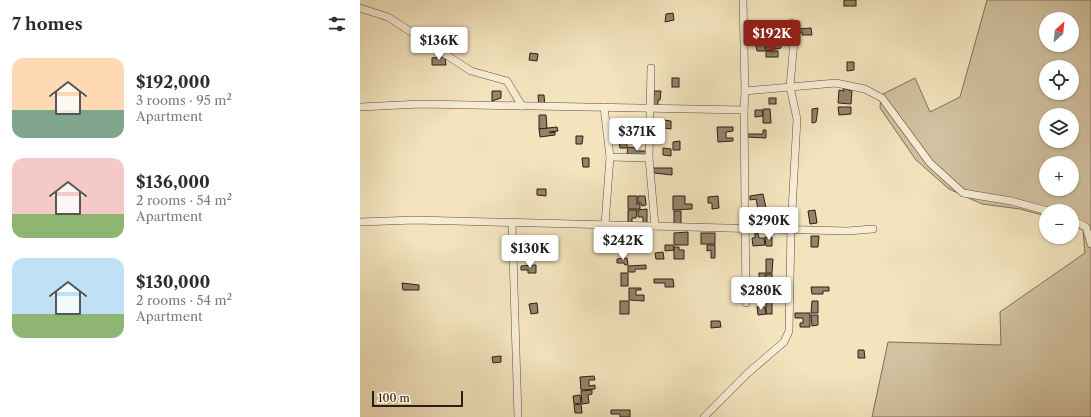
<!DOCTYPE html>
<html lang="en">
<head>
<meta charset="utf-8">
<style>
  body { margin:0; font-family:"Libre Caslon Text",serif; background:#f7f7f7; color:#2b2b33; height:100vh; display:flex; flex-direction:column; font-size:15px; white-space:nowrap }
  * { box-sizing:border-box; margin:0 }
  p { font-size:13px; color:#7c7c81 }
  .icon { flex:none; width:22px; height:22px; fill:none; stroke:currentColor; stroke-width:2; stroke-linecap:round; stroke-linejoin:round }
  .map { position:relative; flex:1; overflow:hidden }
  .sheet { display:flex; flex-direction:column; background:#fff; width:360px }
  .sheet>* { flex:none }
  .needle { width:26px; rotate:27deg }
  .buttons { position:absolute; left:679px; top:12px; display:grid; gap:8px }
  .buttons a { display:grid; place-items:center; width:40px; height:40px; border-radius:50%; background:#fff; box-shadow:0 1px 3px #0004; font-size:20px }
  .scale { position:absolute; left:12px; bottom:10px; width:91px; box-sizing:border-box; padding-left:4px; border:2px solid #301c14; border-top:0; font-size:11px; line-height:14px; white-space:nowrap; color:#301c14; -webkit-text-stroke:3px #f7edd5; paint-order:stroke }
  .price { position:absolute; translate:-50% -34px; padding:0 9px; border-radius:4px; background:#fff; color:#222; font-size:13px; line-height:26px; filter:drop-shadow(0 1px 2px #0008) }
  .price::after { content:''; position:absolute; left:50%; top:24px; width:12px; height:9px; margin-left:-6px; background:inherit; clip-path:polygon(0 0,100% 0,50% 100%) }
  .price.current { background:#8f2418; color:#fff }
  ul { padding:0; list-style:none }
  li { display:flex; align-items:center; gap:12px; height:100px; padding:0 12px }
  li span { display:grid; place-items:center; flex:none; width:112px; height:80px; border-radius:12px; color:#555 }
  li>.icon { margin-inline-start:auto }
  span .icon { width:48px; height:48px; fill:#fffc; stroke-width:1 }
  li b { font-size:17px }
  h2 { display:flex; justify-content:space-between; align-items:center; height:48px; padding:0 12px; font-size:17px }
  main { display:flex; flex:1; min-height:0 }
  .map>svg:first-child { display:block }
  .green { fill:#d2c2a1; stroke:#816f5a; fill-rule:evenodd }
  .building { fill:#95846c; stroke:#301c14 }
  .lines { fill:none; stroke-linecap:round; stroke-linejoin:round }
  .street-casing { stroke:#614e3e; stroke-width:8 }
  .street { stroke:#f7edd5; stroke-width:7 }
</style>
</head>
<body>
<main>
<section class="sheet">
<h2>7 homes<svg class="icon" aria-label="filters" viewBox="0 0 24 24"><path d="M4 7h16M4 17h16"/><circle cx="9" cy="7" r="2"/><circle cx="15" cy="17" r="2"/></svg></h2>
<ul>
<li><span style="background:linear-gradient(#ffd9b3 65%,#7fa58c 0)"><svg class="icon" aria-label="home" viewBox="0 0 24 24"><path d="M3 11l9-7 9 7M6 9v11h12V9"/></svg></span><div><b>$192,000</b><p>3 rooms · 95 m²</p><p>Apartment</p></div></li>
<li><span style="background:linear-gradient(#f6c9c9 70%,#8fb573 0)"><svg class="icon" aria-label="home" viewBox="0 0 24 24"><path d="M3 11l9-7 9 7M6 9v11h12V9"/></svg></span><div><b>$136,000</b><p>2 rooms · 54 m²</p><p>Apartment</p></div></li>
<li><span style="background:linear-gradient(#bfe0f5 70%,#8fb573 0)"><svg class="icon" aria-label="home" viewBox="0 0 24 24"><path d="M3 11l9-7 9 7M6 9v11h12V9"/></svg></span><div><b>$130,000</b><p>2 rooms · 54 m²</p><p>Apartment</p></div></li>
</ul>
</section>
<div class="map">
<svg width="731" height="417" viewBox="0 0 731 417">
  <rect width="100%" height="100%" fill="#f3e4be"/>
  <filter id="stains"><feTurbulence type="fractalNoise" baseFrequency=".005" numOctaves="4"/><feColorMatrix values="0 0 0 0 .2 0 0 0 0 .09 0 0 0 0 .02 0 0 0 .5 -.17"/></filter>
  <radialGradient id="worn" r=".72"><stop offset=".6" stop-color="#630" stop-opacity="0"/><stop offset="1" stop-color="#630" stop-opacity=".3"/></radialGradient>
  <path class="green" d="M627,0H731V417H512L528,342L641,345L640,312L725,253L723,230L712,225V211H686V216L660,209L622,204L589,189L556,160L520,108L521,95L555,78L570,112L600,97ZM686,19H712V45H686ZM686,67H712V93H686ZM686,115H712V141H686ZM686,163H712V189H686Z"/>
  <g class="building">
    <rect x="484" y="0" width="12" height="6"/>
    <path d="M313,13L314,20L305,22L306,14Z"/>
    <path d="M451,28L452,35H442V32L437,33V29Z"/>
    <path d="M406,31H422V34H414V38H421V43H406Z"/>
    <path d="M421,43V48L406,51V44Z"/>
    <path d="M405,44V51H397L396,45Z"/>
    <rect x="406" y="51" width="12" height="6"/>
    <path d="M170,53L178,54L177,61L169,60Z"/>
    <path d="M85,57L86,65H72V58Z"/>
    <path d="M487,62H494V70L487,71Z"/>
    <rect x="312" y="78" width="7" height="9"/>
    <path d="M483,88L492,91L491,104L478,103L479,90L484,91Z"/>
    <path d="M132,91H141V98L132,101Z"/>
    <path d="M294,91H301L300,100H298V106H293Z"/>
    <path d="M178,95H184L185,107H179Z"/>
    <rect x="409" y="98" width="7" height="6"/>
    <path d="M478,107H491V114L479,115Z"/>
    <path d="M458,108L456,122L452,123V109Z"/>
    <path d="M403,109H410L411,123H403Z"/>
    <path d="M395,110H402L403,116L395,117Z"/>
    <path d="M179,115H186L187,129H179Z"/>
    <path d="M304,120L311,121V129L304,128Z"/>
    <path d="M197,127L198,131L189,132L190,133L195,132V135L180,137L179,129Z"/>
    <path d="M267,127V131L256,132V128Z"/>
    <path d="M357,127H373V131L366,132V138H373V141L358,142Z"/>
    <path d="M403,130H406V138L386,137V134H403Z"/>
    <path d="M267,132V141L256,142L255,135Z"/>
    <path d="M216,136H223L222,144H216Z"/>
    <path d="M267,141V148H260L259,142Z"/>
    <path d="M320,141V150H313V142Z"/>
    <path d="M268,147L276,148V151H288V156L267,154Z"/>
    <path d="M303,148L311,149V156L303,155Z"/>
    <path d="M222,158H229V167H223Z"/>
    <path d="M293,168H312V175L294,173Z"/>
    <path d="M177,189H186V196L177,195Z"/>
    <path d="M403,194L406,208L398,209L396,199L390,200V196Z"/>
    <path d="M268,196H277V203L276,204H280V209H268Z"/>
    <path d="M278,196H285L286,205L282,206L281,203H278Z"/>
    <path d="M313,196H325V204H332V209L313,210Z"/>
    <path d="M358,196L359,208L352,209V203H348V197Z"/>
    <path d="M287,209V222L283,223V217H278V210Z"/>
    <path d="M405,209H411V224H406Z"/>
    <path d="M268,210H277L276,218H272V223H268Z"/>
    <path d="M455,210L457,223L450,224L448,211Z"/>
    <rect x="314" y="211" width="7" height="13"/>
    <path d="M267,231H272V236H277L278,245H268Z"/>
    <path d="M328,232V245H314V233Z"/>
    <rect x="341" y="233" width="14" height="11"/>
    <path d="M395,233H398L399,238H404L405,245L393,246L392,238H395Z"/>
    <rect x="278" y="234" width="9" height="11"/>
    <path d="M451,236H459L458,247H451Z"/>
    <path d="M405,237H412V246H406Z"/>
    <rect x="251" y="238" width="7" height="8"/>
    <path d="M305,245H313L314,250L305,251Z"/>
    <path d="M347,245H355V258H351V250L347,251Z"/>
    <path d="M314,247H319V250H324V259H314Z"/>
    <path d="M303,252L304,259H296L295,253Z"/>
    <path d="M267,258L268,265H265L264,263H257V259Z"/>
    <path d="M406,259H413L412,273H406Z"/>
    <path d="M176,265V273H168V270H161V266Z"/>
    <path d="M286,265V269H275V272H268V266Z"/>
    <rect x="261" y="273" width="7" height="13"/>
    <rect x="399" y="273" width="6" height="9"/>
    <rect x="406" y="274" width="6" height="8"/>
    <path d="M294,279H313L314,287H305V283H294Z"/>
    <path d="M42,283L59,285V290H43Z"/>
    <path d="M451,287H469V291H463V294H452Z"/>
    <path d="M269,288H281V290H276V295H284V301L269,300Z"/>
    <path d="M412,289V298L406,299V290Z"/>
    <rect x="260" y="301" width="9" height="13"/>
    <path d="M452,301H458V313H451Z"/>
    <rect x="406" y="302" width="6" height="12"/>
    <path d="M177,303L178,313L171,314L169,304Z"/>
    <path d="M397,307H405L406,314L398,315Z"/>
    <path d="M435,313H450V327H440V323H443V318H435Z"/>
    <path d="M451,315H458V325L452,326Z"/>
    <path d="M351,321H360L361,327L351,328Z"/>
    <path d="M498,350H504L505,358H498Z"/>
    <path d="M141,356V362L133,363L132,357Z"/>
    <path d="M234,376L235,380H229V386L235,385V389L221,390L220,377Z"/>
    <path d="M232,390V394L228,395L229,403L222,404L221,391Z"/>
    <path d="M220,395L221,403L214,404L213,396Z"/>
    <path d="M221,404L222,413H215L214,405Z"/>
    <path d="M251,410H270V417H260V414H251Z"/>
  </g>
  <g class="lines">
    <g class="street-casing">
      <g id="street">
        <path d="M383,0L385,91"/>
        <path d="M0,8L28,17L111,71L147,81L162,106"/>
        <path d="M0,107L61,104L384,110L385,91L476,83L505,89L522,98L570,163L603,193L651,201L688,211"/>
        <path d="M244,107L250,157L289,158L291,68"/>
        <path d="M384,110L386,303"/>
        <path d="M289,158L295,226"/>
        <path d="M712,220L726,227L731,244"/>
        <path d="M0,222L55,220L487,231L513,229"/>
        <path d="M152,222L158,417"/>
        <path d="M245,224L250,157"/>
        <path d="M344,417L388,373L424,342L429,331L431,229L437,119L430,87L435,29L431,23"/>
      </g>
    </g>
    <use href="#street" class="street"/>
  </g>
  <rect width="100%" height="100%" filter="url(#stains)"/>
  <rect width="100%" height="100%" fill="url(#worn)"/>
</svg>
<div class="buttons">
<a><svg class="needle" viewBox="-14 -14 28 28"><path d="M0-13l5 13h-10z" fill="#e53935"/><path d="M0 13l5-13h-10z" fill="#7c7c81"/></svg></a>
<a><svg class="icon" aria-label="locate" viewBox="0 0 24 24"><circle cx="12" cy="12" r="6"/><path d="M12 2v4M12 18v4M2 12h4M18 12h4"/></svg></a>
<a><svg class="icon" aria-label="layers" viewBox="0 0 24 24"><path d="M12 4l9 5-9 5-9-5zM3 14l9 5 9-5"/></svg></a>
<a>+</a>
<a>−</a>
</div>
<div class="scale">100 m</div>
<b class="price current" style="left:412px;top:54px">$192K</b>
<b class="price" style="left:79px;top:61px">$136K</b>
<b class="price" style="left:277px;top:152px">$371K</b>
<b class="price" style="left:409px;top:241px">$290K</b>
<b class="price" style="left:263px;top:261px">$242K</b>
<b class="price" style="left:170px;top:269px">$130K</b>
<b class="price" style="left:401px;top:311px">$280K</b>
</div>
</main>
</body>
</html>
